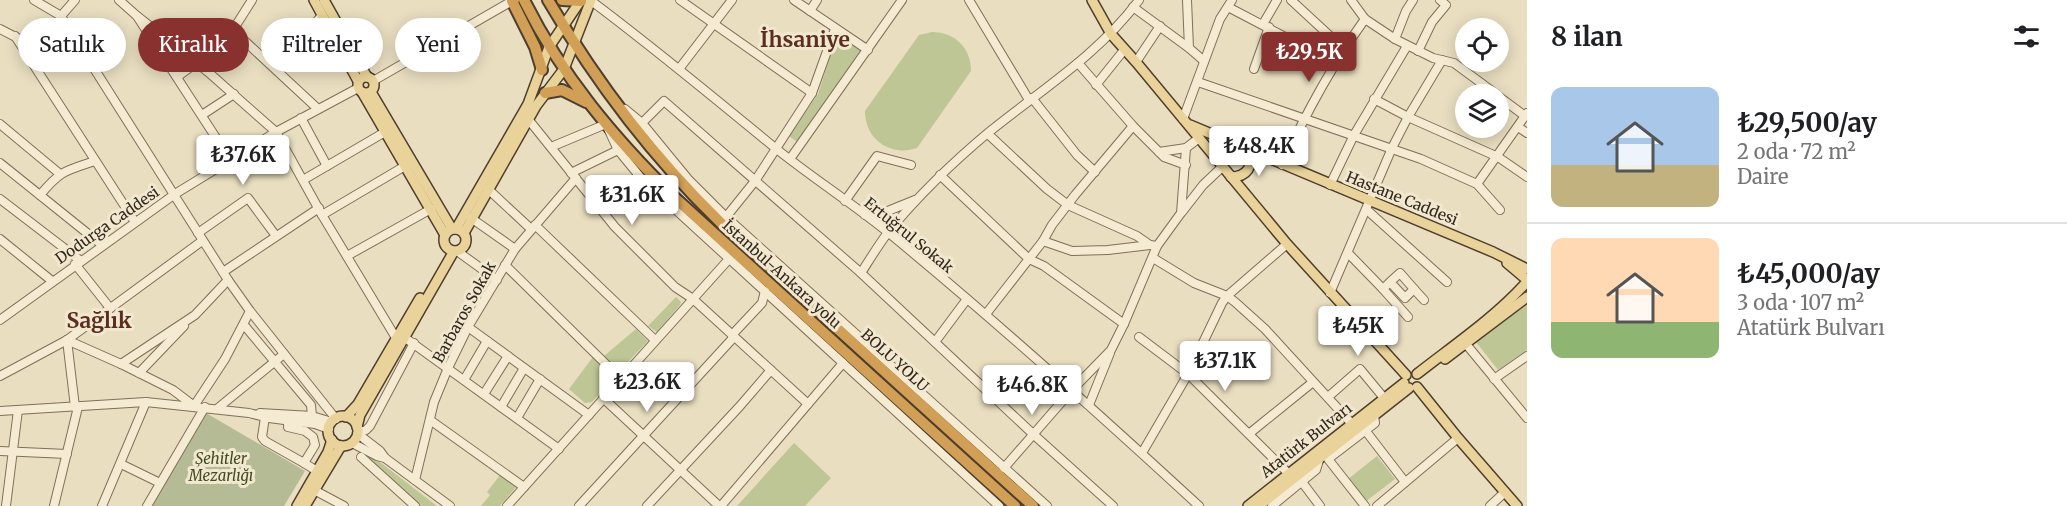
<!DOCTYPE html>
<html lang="tr">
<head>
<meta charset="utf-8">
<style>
  body { margin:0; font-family:Merriweather,serif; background:#f6f6f6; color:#202124; height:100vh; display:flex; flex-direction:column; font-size:22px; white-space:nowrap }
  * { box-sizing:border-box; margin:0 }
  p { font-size:20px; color:#757577 }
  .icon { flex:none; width:33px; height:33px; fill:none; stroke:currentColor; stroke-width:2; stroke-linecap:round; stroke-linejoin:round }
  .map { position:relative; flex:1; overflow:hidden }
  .drawer { display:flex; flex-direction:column; background:#fff; width:540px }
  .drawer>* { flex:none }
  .guide { position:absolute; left:18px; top:18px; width:570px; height:54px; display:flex; gap:12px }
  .tools { position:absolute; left:1455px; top:18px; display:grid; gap:12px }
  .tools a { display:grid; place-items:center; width:54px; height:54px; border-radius:50%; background:#fff; box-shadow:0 3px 15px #0003; font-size:30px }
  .price { position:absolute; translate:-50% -51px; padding:0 14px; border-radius:6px; background:#fff; color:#222; font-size:20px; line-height:39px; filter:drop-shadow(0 2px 3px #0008) }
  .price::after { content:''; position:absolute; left:50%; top:36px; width:18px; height:14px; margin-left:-9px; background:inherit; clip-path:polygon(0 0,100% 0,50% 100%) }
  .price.current { background:#89312f; color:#fff }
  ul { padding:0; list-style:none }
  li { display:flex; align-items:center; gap:18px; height:150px; padding:0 24px }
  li+li { border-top:2px solid #e0e0e0 }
  li span { display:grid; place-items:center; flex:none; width:168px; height:120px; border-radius:12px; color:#555 }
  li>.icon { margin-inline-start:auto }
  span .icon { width:72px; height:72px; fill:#fffc; stroke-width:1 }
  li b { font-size:26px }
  h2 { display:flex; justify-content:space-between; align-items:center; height:72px; padding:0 24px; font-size:26px }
  .chip { padding:0 21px; border-radius:27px; background:#fff; box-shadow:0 3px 15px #0003; font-size:21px; line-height:54px }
  .chip.current { background:#89312f; color:#fff }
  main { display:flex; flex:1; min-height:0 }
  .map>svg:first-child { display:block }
  .green { fill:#bfc695 }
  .cemetery { fill:#b5bb94 }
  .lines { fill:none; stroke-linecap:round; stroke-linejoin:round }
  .minor-casing { stroke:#806f5a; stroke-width:10 }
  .major-casing { stroke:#4e3e2e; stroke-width:12 }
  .highway-casing { stroke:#4e3e2e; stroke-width:14 }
  .minor { stroke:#f5ebd2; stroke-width:8 }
  .major { stroke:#ead39a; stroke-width:9 }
  .highway { stroke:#d29f57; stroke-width:10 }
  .labels { text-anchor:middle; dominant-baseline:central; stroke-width:6; stroke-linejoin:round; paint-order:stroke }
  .street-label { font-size:15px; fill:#31271d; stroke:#f1e8cf }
  .park-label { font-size:15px; font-style:italic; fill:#414c25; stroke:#f1e8cf }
  .district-label { font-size:21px; font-weight:bold; fill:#5a2e20; stroke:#f1e8cf }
</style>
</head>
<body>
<main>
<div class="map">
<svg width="1527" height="506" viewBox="0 0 1527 506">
  <rect width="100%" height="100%" fill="#e9dec0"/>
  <g class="green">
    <path d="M932,32C955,32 971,48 971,71L917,148C891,157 865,140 865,111L919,35Z"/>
    <path d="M837,35L863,52L797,142L789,136L818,94Z"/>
    <path d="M676,297L681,302L680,305L657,332L648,326Z"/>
    <path d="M1527,304V350L1498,370L1476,342Z"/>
    <path d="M636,329L648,341L620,370L604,356Z"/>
    <path d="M593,357L613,376V378L592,402L585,403L569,389Z"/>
    <path d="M794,443L831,478L805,506H737Z"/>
    <path d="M372,456L437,506H420L369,459Z"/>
    <path d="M1377,456L1395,479L1365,502L1347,480Z"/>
    <path d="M500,475L516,487L500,506H481L490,495L487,492Z"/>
  </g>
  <path class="cemetery" d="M206,413L305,471L284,506H151Z"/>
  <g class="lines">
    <g class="minor-casing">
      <g id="minor">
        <path d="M34,0L61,16"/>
        <path d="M75,0L61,16L64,21L228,280L250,311L336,419"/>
        <path d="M119,0L137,16L231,161"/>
        <path d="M590,0C653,47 713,97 774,147C811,177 852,203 890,234C996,321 1098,413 1199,506"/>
        <path d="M680,0L812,93"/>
        <path d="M794,0L868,50"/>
        <path d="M969,0L1029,100"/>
        <path d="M1187,0L1189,48L1204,61"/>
        <path d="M1291,0L1344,49"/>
        <path d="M1351,0L1365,19L1395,39L1433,58L1454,63L1496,94"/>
        <path d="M1133,7L1189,48"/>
        <path d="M1228,7L1289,39L1332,69"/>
        <path d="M810,11L817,0"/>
        <path d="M137,16L207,71L276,132L322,215L396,338"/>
        <path d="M1263,24L1277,0"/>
        <path d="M0,29L33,46L47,45L64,21"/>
        <path d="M234,31L318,109"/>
        <path d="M15,36L135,222"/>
        <path d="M1395,39L1406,11L1413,0"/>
        <path d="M1418,51L1432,22L1446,5L1440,0"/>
        <path d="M1136,62L1160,26"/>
        <path d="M1078,63L1133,126L1164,157L1186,165"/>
        <path d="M679,69L732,0"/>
        <path d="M1254,69L1269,27"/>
        <path d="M277,70L322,15"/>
        <path d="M207,71L252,0"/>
        <path d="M177,77L196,63"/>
        <path d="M373,81L512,1"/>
        <path d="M1198,82L1421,159L1477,184L1500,210"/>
        <path d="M1096,85L1124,50"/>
        <path d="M1498,96L1525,116"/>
        <path d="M1032,98L1077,155L1095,172"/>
        <path d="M1374,99L1408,117L1498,157L1527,177"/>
        <path d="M625,109L642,123L688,179L726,217L1047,506"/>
        <path d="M202,115L234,94"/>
        <path d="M301,118L327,166"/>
        <path d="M528,119L615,227L675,287L693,299L808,404"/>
        <path d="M1183,119L1220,19L1232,0"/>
        <path d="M642,123L664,101L861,273L1033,434L1113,506"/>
        <path d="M0,124L60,174"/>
        <path d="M1518,127L1527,133"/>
        <path d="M988,134L1047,189L1068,205L1137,236L1150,245L1157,246"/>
        <path d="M551,147L606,124L618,150L641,178L999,506"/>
        <path d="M1159,152L1186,148"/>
        <path d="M790,159L902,0"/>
        <path d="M0,163L102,245"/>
        <path d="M1282,165C1306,113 1332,65 1365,19"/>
        <path d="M571,173L618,150"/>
        <path d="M940,175L1029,259L1044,266L1124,324"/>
        <path d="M303,180L385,132"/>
        <path d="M1477,184L1527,113"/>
        <path d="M1330,185L1354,135L1407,46"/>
        <path d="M488,189L531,229"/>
        <path d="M40,195C61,170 65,171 95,161"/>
        <path d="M0,199L81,261"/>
        <path d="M593,199L641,178"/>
        <path d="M845,201L877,156L911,165"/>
        <path d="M1367,210L1447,282"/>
        <path d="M1182,212L1203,185L1222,167"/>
        <path d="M322,215L405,166"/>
        <path d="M865,215H878L915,200"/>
        <path d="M726,217L755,181L812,93L835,29"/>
        <path d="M471,218L515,249"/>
        <path d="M535,225L655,340"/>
        <path d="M198,233L248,198L276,236"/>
        <path d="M0,239L52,281"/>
        <path d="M1043,241L1072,251L1108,250L1150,245"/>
        <path d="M457,251L497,280"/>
        <path d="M1348,253L1383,289L1390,282L1405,298L1414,289L1400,273L1390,282"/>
        <path d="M347,256L431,209"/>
        <path d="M1153,258L1194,283L1227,296L1235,302L1265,329L1352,424"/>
        <path d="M75,264L110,308"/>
        <path d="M505,265L621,379"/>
        <path d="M223,272L319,208"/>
        <path d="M861,273C870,259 879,244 889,231C919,195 953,162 989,132C1041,90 1099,54 1139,0"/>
        <path d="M228,280L195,315L121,364L173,390L194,406L225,359L250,311"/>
        <path d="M1383,289L1408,317"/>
        <path d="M1414,289L1424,300"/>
        <path d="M1330,293L1392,148L1408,117L1442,60"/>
        <path d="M986,314L1043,241L1052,225L1075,195L1133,126"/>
        <path d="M0,320L175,194L276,132L358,88"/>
        <path d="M244,325L311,405L312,416"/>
        <path d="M468,327L589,415"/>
        <path d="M732,335L762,303L765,291"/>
        <path d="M404,337L559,449"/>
        <path d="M1139,337L1188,374L1288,473"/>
        <path d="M67,340L75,407"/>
        <path d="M67,340L121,364"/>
        <path d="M935,342L967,299"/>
        <path d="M1466,344L1527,418"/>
        <path d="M139,373L184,326"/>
        <path d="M0,376L67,340L202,241"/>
        <path d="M1494,379L1527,356"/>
        <path d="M464,380L487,341"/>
        <path d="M484,394L508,356"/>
        <path d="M1328,397L1360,369L1384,398"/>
        <path d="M603,398L719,506"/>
        <path d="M1089,405L1110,353"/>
        <path d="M501,407L524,368"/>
        <path d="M218,408L284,354"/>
        <path d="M0,411L146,402L249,413L269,418L315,424L329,429"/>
        <path d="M260,413L312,416L332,422"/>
        <path d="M265,417L262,437L265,441L304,463"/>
        <path d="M517,418L540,379"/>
        <path d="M288,420V427L305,431L313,437L315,445L304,463L317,471"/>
        <path d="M430,420L524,487"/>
        <path d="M1365,430L1405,482"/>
        <path d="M358,433L366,430L370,426L414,343"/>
        <path d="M1250,433L1313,382"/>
        <path d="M358,434L380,451L385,458L450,506"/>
        <path d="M352,443L377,456L385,458"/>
        <path d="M0,451L67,454"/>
        <path d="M1142,453L1188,374L1222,303L1227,296L1287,244"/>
        <path d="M361,457L415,506"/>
        <path d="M121,464L160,483"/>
        <path d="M1004,468L1072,390L1111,350L1124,324L1157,246L1181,213L1186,148L1199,138"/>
        <path d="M415,480L434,402L448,368L468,327L515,249L576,178"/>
        <path d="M1302,482L1320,506"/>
        <path d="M314,490L344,506"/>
        <path d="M6,506L18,410"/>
        <path d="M54,506L78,407"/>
        <path d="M102,506L146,402"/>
        <path d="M147,506L205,407"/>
        <path d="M507,506L729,259"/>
        <path d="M579,506L734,337"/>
        <path d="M647,506L740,406L771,370"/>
        <path d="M721,506L843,363"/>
        <path d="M1272,506L1316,470L1320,457"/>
        <path d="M1365,506L1328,459L1375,423L1374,415"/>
        <path d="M1377,506L1458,438"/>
        <path d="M1490,506L1505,492"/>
      </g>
    </g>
    <g class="major-casing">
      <g id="major">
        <path d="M314,0L358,81"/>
        <path d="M324,0L367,77"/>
        <path d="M1092,0L1111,34L1136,62L1287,244L1406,375"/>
        <circle cx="366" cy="85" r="8"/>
        <path d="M362,92L445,235"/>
        <path d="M371,92L452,229"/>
        <path d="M1190,125L1493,252L1527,269"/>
        <path d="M1231,177C1247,177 1254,166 1249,151"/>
        <circle cx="455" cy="240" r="11"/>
        <path d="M456,229L528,104L549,47L581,0"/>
        <path d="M464,233L536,106L564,69L591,0"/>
        <path d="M1507,263L1526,279"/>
        <path d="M1445,359L1527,297"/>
        <path d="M1417,374C1454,345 1494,318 1525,284"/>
        <path d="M1417,387L1458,438L1517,506"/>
        <circle cx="343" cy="431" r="15"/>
        <path d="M346,417L358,404L420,298"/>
        <path d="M357,427L360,415L454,251"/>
        <path d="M297,506L328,452L332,440"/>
        <path d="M305,506L341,446"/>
        <path d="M1248,506L1404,383"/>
        <path d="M1259,506L1409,388"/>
      </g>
    </g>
    <g class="highway-casing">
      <g id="highway">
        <path d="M514,0L512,1L535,47L542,70"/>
        <path d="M524,0C561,75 614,138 674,197L1015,506"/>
        <path d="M548,0C596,82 653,157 721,223L1033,506"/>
        <path d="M562,0L581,1"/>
        <path d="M545,93L562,90L586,102"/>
      </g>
    </g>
    <use href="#minor" class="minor"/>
    <use href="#major" class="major"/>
    <use href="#highway" class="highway"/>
  </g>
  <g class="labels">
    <g class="street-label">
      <text transform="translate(1402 198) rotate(22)">Hastane Caddesi</text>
      <text transform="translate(107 225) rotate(-35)">Dodurga Caddesi</text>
      <text transform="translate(909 235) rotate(39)">Ertuğrul Sokak</text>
      <text transform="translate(782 274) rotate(42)">İstanbul-Ankara yolu</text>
      <text transform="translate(464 312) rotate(-61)">Barbaros Sokak</text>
      <text transform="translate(895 360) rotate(42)">BOLU YOLU</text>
      <text transform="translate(1306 440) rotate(-38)">Atatürk Bulvarı</text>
    </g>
    <g class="park-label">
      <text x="221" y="458">Şehitler<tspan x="221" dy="17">Mezarlığı</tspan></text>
    </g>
    <g class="district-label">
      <text x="805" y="39">İhsaniye</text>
      <text x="99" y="320">Sağlık</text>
    </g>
  </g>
</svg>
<div class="tools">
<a><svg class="icon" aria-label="locate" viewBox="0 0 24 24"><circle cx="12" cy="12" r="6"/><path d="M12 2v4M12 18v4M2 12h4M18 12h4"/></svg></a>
<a><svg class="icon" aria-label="layers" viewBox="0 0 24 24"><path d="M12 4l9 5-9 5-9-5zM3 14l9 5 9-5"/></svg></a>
</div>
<b class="price current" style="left:1309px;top:83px">₺29.5K</b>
<b class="price" style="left:1259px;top:177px">₺48.4K</b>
<b class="price" style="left:243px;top:186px">₺37.6K</b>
<b class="price" style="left:632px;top:226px">₺31.6K</b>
<b class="price" style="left:1358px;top:357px">₺45K</b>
<b class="price" style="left:1225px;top:392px">₺37.1K</b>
<b class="price" style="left:647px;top:413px">₺23.6K</b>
<b class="price" style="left:1032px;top:416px">₺46.8K</b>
<div class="guide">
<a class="chip">Satılık</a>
<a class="chip current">Kiralık</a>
<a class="chip">Filtreler</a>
<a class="chip">Yeni</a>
</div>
</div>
<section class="drawer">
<h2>8 ilan<svg class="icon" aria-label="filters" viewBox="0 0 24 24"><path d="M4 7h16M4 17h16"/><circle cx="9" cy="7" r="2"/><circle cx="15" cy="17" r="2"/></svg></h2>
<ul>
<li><span style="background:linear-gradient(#a9c7e8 65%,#c2b280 0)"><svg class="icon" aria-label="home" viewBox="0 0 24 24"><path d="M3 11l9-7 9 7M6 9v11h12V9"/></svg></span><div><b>₺29,500/ay</b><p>2 oda · 72 m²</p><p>Daire</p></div></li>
<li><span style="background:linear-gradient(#ffd9b3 70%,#8fb573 0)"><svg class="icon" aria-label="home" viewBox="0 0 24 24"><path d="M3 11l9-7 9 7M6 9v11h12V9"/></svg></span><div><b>₺45,000/ay</b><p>3 oda · 107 m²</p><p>Atatürk Bulvarı</p></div></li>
</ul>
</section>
</main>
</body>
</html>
